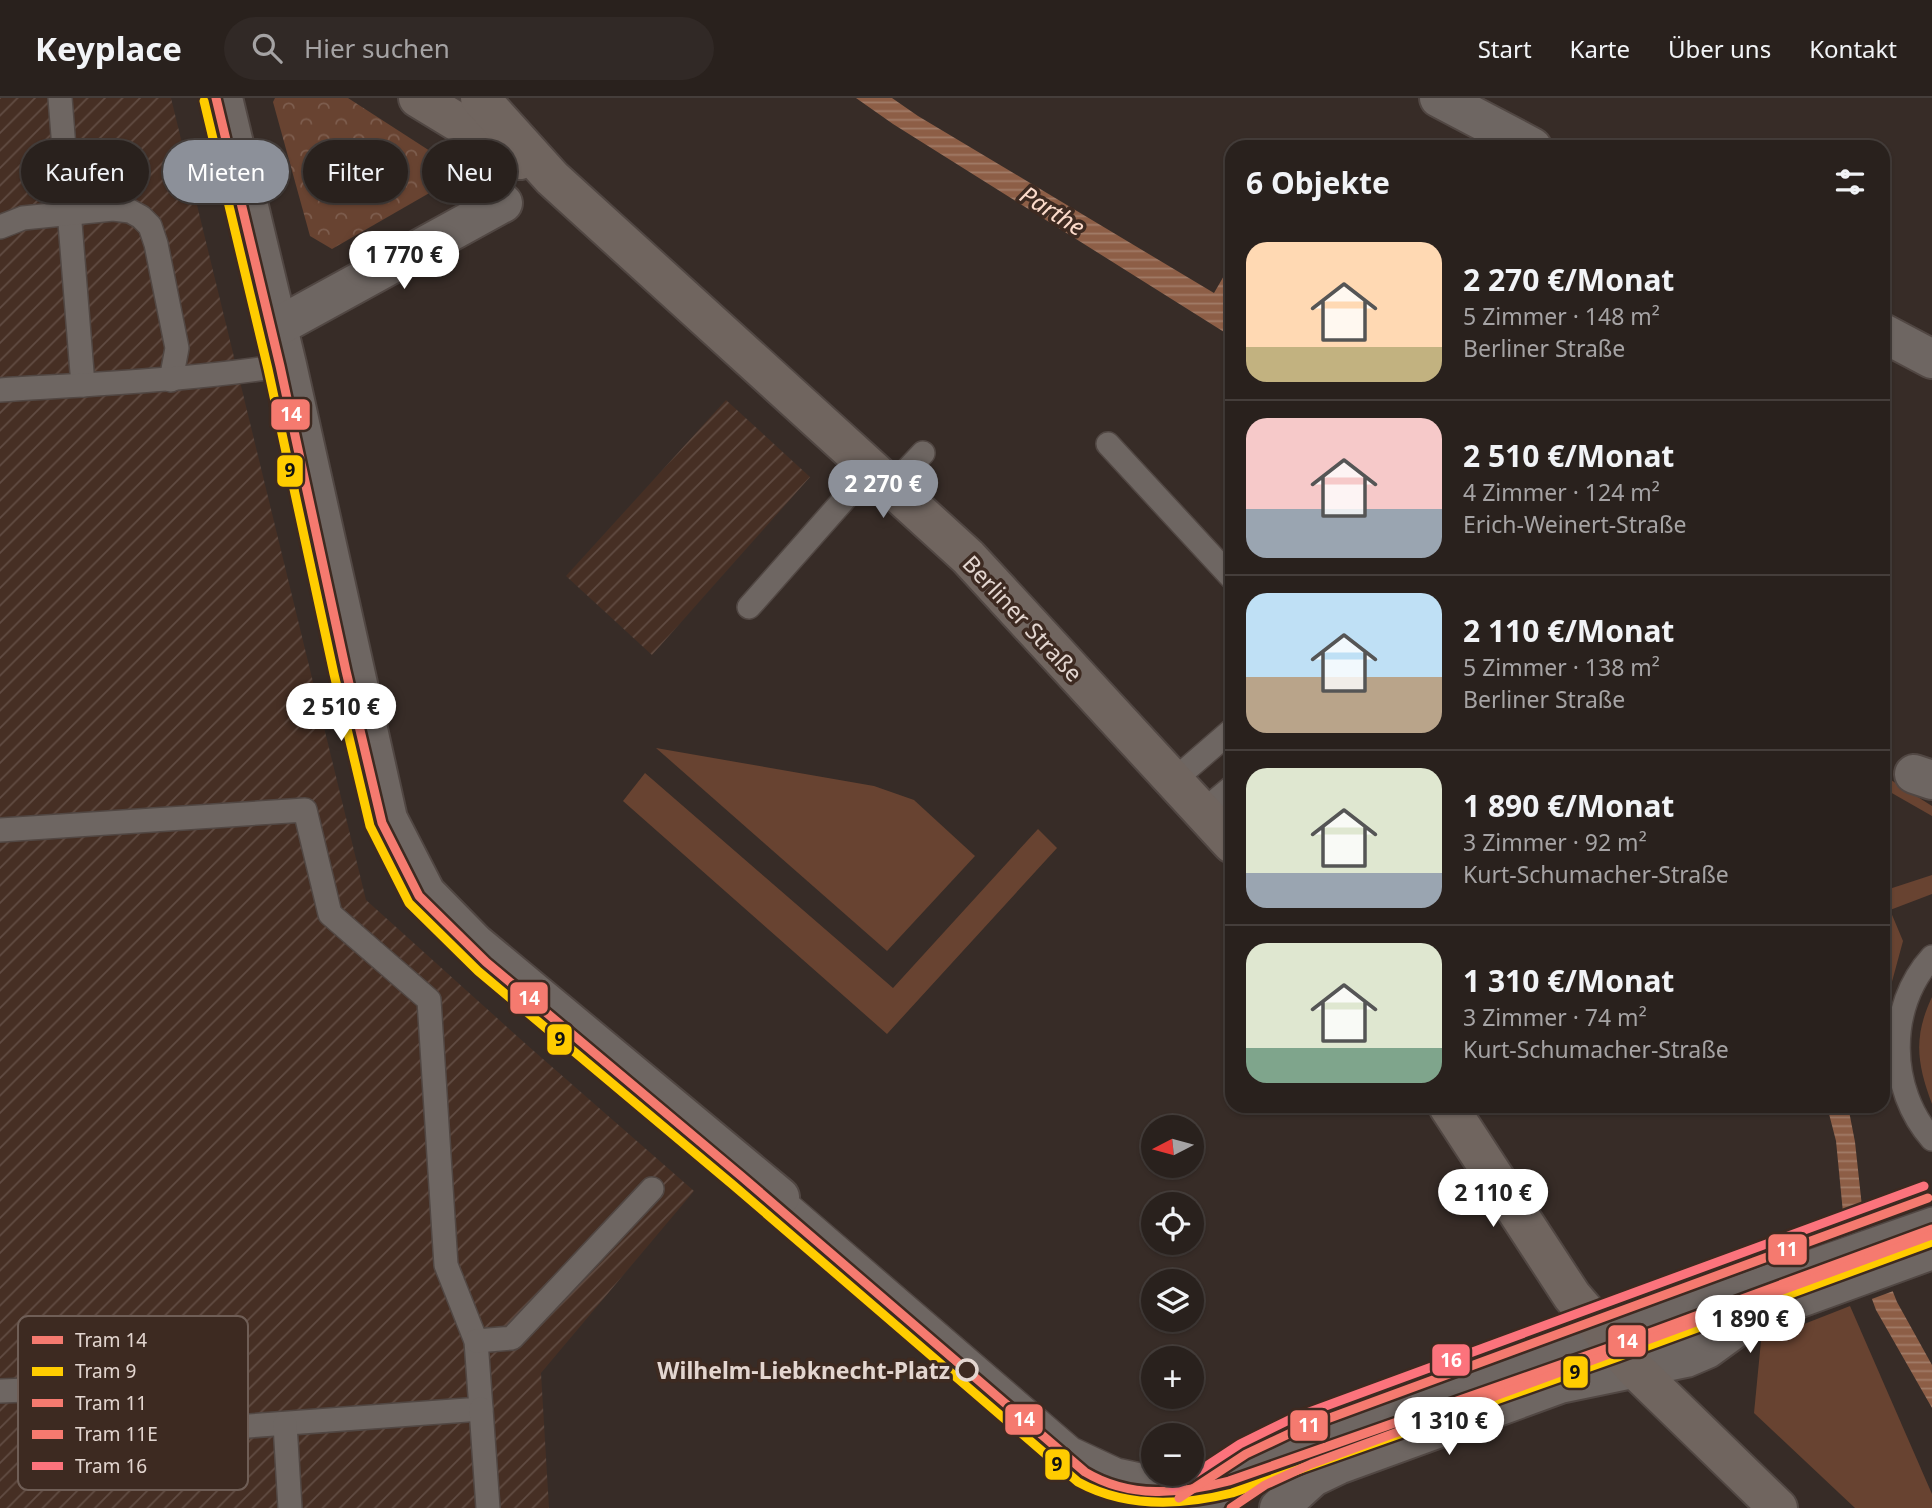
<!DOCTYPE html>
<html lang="de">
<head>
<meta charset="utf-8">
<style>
  body { margin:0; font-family:"Noto Sans",sans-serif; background:#312926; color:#f1f3f6; height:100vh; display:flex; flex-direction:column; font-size:26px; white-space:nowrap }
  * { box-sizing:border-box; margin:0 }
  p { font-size:23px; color:#a5a3a4 }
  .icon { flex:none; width:38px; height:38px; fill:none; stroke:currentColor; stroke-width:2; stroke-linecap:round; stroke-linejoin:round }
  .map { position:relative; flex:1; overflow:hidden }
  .panel { position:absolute; left:1225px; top:42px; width:665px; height:973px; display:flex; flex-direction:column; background:#29211d; border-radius:21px; box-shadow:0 2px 5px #0004,0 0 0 2px #453e3b }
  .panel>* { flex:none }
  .guide { position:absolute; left:21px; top:42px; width:665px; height:63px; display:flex; gap:14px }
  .needle { width:46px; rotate:264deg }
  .buttons { position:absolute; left:1141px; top:1017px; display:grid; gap:14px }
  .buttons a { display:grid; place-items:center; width:63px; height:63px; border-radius:50%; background:#29211d; box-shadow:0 2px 5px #0004,0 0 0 2px #453e3b; font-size:35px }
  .price { position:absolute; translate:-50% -60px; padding:0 16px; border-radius:24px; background:#fff; color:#222; font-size:23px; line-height:46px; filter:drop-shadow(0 2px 4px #0008) }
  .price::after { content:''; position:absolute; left:50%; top:42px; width:21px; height:16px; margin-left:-10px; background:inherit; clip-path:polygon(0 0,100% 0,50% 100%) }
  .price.on { background:#8c9099; color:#fff }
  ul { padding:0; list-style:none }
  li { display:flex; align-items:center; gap:21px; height:175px; padding:0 21px }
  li+li { border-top:2px solid #453e3b }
  li span { display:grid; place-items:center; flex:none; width:196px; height:140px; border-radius:21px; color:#555 }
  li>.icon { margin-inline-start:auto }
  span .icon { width:84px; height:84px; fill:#fffc; stroke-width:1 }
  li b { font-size:30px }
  h2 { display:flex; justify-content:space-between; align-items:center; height:84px; padding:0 21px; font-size:30px }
  .tag { padding:0 24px; border-radius:32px; background:#29211d; box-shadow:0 2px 5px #0004,0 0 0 2px #453e3b; font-size:24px; line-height:63px }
  .tag.on { background:#8c9099; color:#fff }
  header { display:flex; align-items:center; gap:42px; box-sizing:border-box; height:98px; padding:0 35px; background:#29211d; border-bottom:2px solid #453e3b }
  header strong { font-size:33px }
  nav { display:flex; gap:38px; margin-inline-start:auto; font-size:24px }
  .search { width:490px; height:63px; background:#312926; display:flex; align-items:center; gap:18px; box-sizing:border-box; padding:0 24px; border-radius:38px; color:#a5a3a4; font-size:26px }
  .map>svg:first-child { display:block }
  .industrial { fill:url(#industrial-furrows) }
  .grass { fill:#684331 }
  .park { fill:url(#park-crowns) }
  .water { fill:url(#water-rules) }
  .pier { fill:#372c27 }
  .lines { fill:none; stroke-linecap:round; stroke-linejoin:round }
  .service-casing { stroke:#514743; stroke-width:26 }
  .minor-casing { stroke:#514743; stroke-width:42 }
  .secondary-casing { stroke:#514743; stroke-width:42 }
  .service { stroke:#6e6662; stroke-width:23 }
  .minor { stroke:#6e6662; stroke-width:38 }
  .secondary { stroke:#70655f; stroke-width:38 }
  .tram-1-casing { stroke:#3d2a21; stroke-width:14 }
  .tram-2-casing { stroke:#3d2a21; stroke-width:14 }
  .tram-3-casing { stroke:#3d2a21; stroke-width:14 }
  .tram-4-casing { stroke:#3d2a21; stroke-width:14 }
  .tram-5-casing { stroke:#3d2a21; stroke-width:14 }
  .tram-1 { stroke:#f57a6f; stroke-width:9 }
  .tram-2 { stroke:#fc0; stroke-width:9 }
  .tram-3 { stroke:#f57a6f; stroke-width:9 }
  .tram-4 { stroke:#f57a6f; stroke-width:9 }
  .tram-5 { stroke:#fc737c; stroke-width:9 }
  .stop-dot { fill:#3d2a21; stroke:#e3d6d0; stroke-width:3.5 }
  .labels { text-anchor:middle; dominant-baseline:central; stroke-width:7; stroke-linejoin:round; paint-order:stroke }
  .street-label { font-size:23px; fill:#e3d6d0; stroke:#3d2a21 }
  .stop-label { font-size:23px; font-weight:bold; fill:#e3d6d0; stroke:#3d2a21; text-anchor:end }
  .water-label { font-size:24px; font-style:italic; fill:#fcdbcb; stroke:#3d2a21 }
  .key { fill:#3d2a21; stroke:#6f5e56; stroke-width:2 }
  .key-label { font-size:19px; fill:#e3d6d0 }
  .line-badge { stroke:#3d2a21; stroke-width:2.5 }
  .badge-label { font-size:19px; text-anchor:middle; font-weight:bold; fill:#fff }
  .pale-badge-label { font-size:19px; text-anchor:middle; font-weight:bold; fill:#111 }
</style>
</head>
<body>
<header>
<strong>Keyplace</strong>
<div class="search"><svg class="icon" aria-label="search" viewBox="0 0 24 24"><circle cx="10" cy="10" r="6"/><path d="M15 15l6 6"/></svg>Hier suchen</div>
<nav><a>Start</a><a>Karte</a><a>Über uns</a><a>Kontakt</a></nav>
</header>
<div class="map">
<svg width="1932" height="1410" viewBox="0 0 1932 1410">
  <defs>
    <pattern id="industrial-furrows" width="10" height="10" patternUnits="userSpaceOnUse" patternTransform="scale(1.75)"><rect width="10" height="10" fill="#462f24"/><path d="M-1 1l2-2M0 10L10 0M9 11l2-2" fill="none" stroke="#614c43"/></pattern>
    <pattern id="park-crowns" width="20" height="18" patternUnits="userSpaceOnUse" patternTransform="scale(1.75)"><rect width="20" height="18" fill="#684331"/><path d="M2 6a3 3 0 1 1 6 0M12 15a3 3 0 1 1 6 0" fill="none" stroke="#7d5d4e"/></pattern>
    <pattern id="water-rules" width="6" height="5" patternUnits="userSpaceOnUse" patternTransform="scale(1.75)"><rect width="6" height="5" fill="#8d5e46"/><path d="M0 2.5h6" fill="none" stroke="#a27c68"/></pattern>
  </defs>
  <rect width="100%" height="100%" fill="#372c27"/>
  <g class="industrial">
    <path d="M0,0H171L366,802L527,947L694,1093L541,1275L549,1410H0Z"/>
    <path d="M726,302L810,379L652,557L566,478Z"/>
  </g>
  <g class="grass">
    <path d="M656,650L874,688L914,702L975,758L887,853Z"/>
    <path d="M645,675L893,890L1038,731L1057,750L887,936L623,703Z"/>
    <path d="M1883,677L1932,708V718L1883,690Z"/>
    <path d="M1932,777V796L1890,812L1903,843L1883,917V793Z"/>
    <path d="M1932,899V1006C1917,966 1913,939 1932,899Z"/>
    <path d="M1850,1208L1932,1396V1410H1855L1754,1315L1761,1243Z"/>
  </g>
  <path class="park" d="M275,0H348L447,64L445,86L332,151L310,138L273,4Z"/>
  <g class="water">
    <path d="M856,0H892L918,18L1214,195L1232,164V239L893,26Z"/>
    <path d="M1827,1008H1848L1855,1044L1863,1118L1897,1204L1932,1267V1310L1876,1212L1844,1125L1836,1043Z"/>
  </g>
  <path class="pier" d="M1865,1106L1866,1118L1896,1192L1869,1202L1841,1127L1839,1115Z"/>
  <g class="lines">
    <g class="service-casing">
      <g id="service">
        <path d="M60,0L83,287"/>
        <path d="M0,129L23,120L113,111L130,113L141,119L150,128L156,146L177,250L171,282"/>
        <path d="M0,292C96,286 192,282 287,267"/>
        <path d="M1108,346L1232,480"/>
        <path d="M891,389L923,355"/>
        <path d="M749,509L871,371"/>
        <path d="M1173,683L1232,632"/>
        <path d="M1202,714L1232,689"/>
        <path d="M0,732L305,712L330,816L429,902L446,1167L476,1243L481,1311L180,1333L136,1288L0,1293"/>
        <path d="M1932,859C1886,909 1888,992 1932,1041"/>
        <path d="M780,1099L1072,1351L1117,1372L1154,1380L1183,1381L1221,1376L1290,1354L1604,1236L1932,1121"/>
        <path d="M476,1243L512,1240L652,1091"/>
        <path d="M481,1311L488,1410"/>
        <path d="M285,1326L290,1410"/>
        <path d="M1201,1410L1259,1373"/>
      </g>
    </g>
    <g class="minor-casing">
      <g id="minor">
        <path d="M223,0L287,267L388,721L426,795L475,845L780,1099"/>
        <path d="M1439,0L1532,49"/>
        <path d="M277,229L503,105"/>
        <path d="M1883,235L1932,261"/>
        <path d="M1914,676L1932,682"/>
        <path d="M1279,1410L1313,1379L1338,1367L1560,1286L1686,1260L1707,1251L1744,1224L1764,1213L1932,1152"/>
      </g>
    </g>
    <g class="secondary-casing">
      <g id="secondary">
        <path d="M418,0L520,62"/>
        <path d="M480,0L552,80L968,459L1232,746"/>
        <path d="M1448,1008L1572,1198L1636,1272L1778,1410"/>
      </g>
    </g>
    <use href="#service" class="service"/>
    <use href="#minor" class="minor"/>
    <use href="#secondary" class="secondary"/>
    <g class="tram-1-casing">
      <path id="tram-1" d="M216,0L280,268L346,573L382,725L419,798L486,864L741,1078L1085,1374C1130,1401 1180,1396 1229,1383L1614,1248L1932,1131"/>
    </g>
    <g class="tram-2-casing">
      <path id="tram-2" d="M204,3L268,271L334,576L370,728L409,805L478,873L733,1087L1078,1384C1126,1410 1180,1408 1232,1395L1618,1259L1932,1144"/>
    </g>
    <g class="tram-3-casing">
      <path id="tram-3" d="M1179,1400L1246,1356L1297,1332L1928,1100"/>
    </g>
    <g class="tram-4-casing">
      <path id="tram-4" d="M1231,1410L1265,1387L1311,1366L1932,1137"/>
    </g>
    <g class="tram-5-casing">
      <path id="tram-5" d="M1173,1390L1240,1346L1293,1320L1924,1088"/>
    </g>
    <use href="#tram-1" class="tram-1"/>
    <use href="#tram-2" class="tram-2"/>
    <use href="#tram-3" class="tram-3"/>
    <use href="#tram-4" class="tram-4"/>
    <use href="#tram-5" class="tram-5"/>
  </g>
  <circle class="stop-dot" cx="967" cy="1272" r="10"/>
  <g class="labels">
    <g class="street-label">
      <text transform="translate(1023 520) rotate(47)">Berliner Straße</text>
    </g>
    <g class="stop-label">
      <text x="950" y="1272">Wilhelm-Liebknecht-Platz</text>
    </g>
    <g class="water-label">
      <text transform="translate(1053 112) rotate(32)">Parthe</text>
    </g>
  </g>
  <rect x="18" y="1218" width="230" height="174" rx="10" class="key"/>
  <rect x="32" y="1238" width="31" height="8" fill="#f57a6f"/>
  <rect x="32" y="1269" width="31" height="9" fill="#fc0"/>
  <rect x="32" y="1301" width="31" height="8" fill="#f57a6f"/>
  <rect x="32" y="1332" width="31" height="9" fill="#f57a6f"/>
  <rect x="32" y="1364" width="31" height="8" fill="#fc737c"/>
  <g class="key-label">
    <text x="75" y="1249">Tram 14</text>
    <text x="75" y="1280">Tram 9</text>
    <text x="75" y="1312">Tram 11</text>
    <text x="75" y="1343">Tram 11E</text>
    <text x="75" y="1375">Tram 16</text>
  </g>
  <g class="line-badge">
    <rect x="270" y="300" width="41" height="33" rx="7" fill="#f57a6f"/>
    <rect x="276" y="356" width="28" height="34" rx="7" fill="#fc0"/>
    <rect x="509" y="883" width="40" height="34" rx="7" fill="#f57a6f"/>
    <rect x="546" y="925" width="27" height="33" rx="7" fill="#fc0"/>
    <rect x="1767" y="1135" width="41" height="33" rx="7" fill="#f57a6f"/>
    <rect x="1607" y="1226" width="40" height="34" rx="7" fill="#f57a6f"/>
    <rect x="1431" y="1245" width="40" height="34" rx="7" fill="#fc737c"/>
    <rect x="1562" y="1257" width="27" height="34" rx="7" fill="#fc0"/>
    <rect x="1004" y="1305" width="40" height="33" rx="7" fill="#f57a6f"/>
    <rect x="1289" y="1311" width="40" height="33" rx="7" fill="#f57a6f"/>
    <rect x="1044" y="1350" width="27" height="33" rx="7" fill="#fc0"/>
  </g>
  <g class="badge-label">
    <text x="291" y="323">14</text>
    <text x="529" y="907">14</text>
    <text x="1787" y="1158">11</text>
    <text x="1627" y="1250">14</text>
    <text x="1451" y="1269">16</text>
    <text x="1024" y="1328">14</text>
    <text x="1309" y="1334">11</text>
  </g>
  <g class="pale-badge-label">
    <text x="290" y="379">9</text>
    <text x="560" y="948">9</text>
    <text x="1575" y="1281">9</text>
    <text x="1057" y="1373">9</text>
  </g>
</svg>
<div class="buttons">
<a><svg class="needle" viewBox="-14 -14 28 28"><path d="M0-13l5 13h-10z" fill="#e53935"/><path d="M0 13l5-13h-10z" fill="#a5a3a4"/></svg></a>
<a><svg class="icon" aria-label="locate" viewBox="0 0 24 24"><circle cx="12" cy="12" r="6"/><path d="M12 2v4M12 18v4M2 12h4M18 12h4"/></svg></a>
<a><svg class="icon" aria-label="layers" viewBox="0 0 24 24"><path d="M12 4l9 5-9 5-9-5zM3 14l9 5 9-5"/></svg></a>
<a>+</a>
<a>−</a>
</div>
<b class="price" style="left:404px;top:193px">1 770 €</b>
<b class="price on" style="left:883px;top:422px">2 270 €</b>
<b class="price" style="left:341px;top:645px">2 510 €</b>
<b class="price" style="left:1493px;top:1131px">2 110 €</b>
<b class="price" style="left:1750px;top:1257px">1 890 €</b>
<b class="price" style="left:1449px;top:1359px">1 310 €</b>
<div class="guide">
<a class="tag">Kaufen</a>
<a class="tag on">Mieten</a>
<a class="tag">Filter</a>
<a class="tag">Neu</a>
</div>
<section class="panel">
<h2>6 Objekte<svg class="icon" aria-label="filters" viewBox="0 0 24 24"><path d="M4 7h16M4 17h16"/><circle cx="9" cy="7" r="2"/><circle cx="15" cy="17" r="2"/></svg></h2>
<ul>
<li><span style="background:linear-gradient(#ffd9b3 75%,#c2b280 0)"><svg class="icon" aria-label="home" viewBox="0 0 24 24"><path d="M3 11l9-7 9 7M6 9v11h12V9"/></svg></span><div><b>2 270 €/Monat</b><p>5 Zimmer · 148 m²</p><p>Berliner Straße</p></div></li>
<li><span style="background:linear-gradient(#f6c9c9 65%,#9aa5b1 0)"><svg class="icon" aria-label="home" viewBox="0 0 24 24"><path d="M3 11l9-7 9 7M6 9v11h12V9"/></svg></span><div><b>2 510 €/Monat</b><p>4 Zimmer · 124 m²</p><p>Erich-Weinert-Straße</p></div></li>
<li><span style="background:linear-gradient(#bfe0f5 60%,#b9a48a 0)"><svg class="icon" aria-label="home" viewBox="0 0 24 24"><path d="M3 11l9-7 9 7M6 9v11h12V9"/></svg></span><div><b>2 110 €/Monat</b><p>5 Zimmer · 138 m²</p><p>Berliner Straße</p></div></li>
<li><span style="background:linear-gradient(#dfe7d0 75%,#9aa5b1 0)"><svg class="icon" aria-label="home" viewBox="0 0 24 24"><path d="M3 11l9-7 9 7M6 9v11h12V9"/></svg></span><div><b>1 890 €/Monat</b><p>3 Zimmer · 92 m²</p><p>Kurt-Schumacher-Straße</p></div></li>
<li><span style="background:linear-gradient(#dfe7d0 75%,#7fa58c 0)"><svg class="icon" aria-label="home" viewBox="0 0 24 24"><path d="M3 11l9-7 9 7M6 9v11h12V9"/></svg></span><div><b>1 310 €/Monat</b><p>3 Zimmer · 74 m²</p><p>Kurt-Schumacher-Straße</p></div></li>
</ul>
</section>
</div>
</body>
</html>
